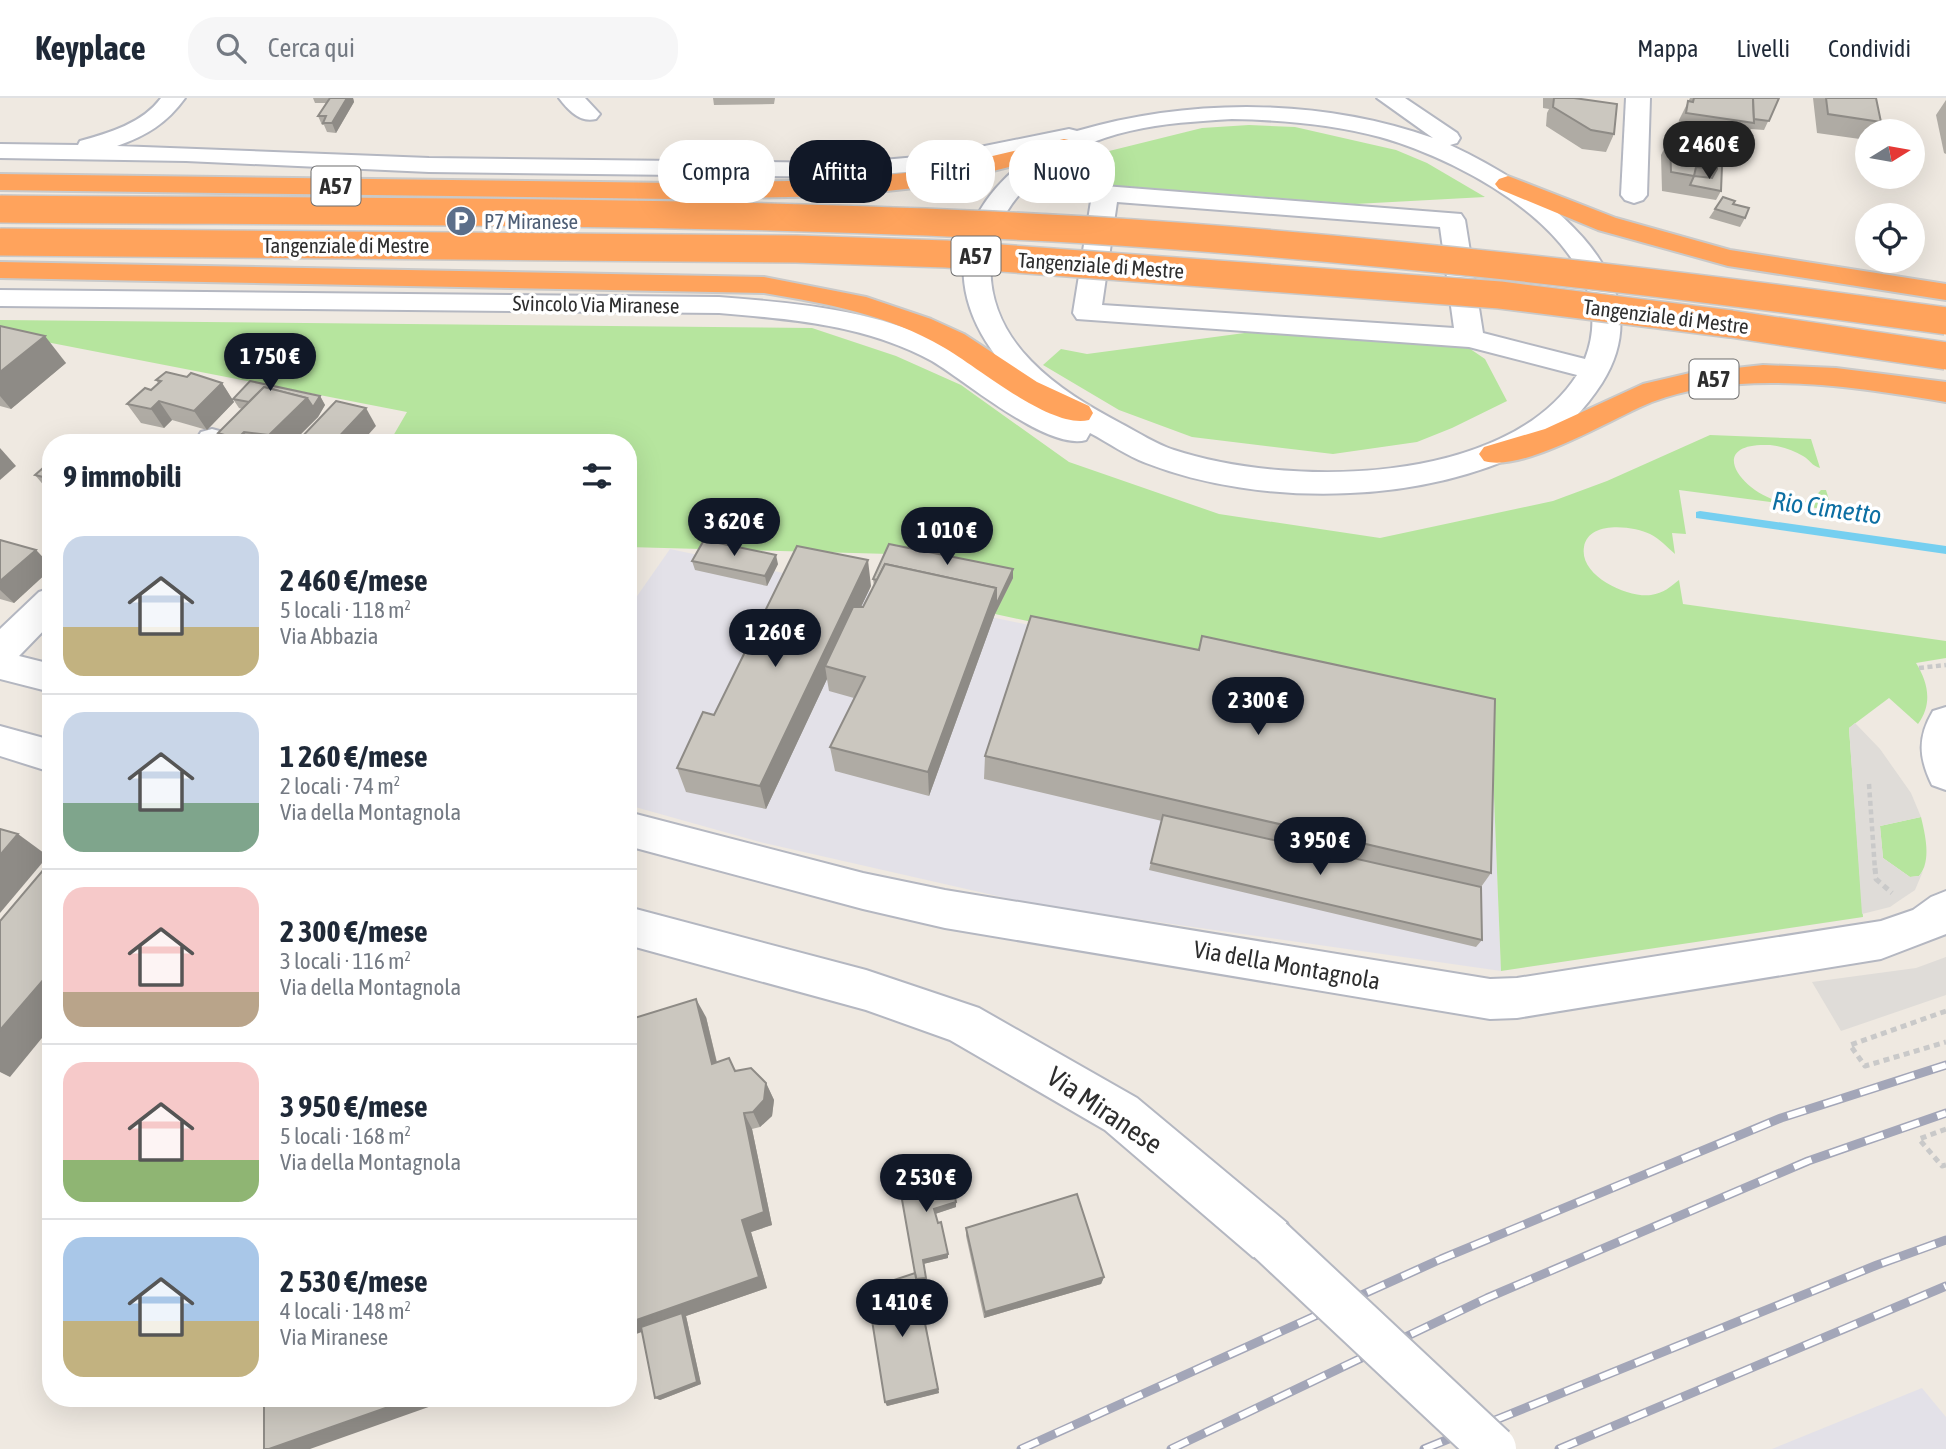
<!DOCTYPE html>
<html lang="it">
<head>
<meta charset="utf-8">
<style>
  body { margin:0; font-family:"Asap Condensed",sans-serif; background:#f6f6f7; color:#1f2937; height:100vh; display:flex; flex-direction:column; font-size:26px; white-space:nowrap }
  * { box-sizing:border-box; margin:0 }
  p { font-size:23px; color:#747a83 }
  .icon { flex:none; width:38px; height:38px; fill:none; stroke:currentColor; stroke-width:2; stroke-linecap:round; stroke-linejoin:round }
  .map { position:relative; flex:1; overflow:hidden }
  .sheet { position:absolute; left:42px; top:336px; width:595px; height:973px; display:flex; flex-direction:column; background:#fff; border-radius:28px; box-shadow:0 7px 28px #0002 }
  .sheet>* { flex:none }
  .hud { position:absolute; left:658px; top:42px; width:665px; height:63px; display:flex; gap:14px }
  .needle { width:46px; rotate:79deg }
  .fabs { position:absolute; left:1855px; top:21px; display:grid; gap:14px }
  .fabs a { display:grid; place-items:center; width:70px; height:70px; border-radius:50%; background:#fff; box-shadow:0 7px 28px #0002; font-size:35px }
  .price { position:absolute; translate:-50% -60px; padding:0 16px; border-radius:24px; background:#111827; color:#fff; font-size:23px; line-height:46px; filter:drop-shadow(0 2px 4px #0008) }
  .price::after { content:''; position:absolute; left:50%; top:42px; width:21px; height:16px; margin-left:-10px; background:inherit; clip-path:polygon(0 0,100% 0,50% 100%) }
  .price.on { background:#222; color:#fff }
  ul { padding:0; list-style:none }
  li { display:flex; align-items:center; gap:21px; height:175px; padding:0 21px }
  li+li { border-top:2px solid #e0e1e3 }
  li span { display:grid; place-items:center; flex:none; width:196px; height:140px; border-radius:21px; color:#555 }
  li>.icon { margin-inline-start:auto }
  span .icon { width:84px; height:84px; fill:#fffc; stroke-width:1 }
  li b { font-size:30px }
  h2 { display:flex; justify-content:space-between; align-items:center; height:84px; padding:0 21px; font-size:30px }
  .tag { padding:0 24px; border-radius:28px; background:#fff; box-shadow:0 7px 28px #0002; font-size:24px; line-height:63px }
  .tag.on { background:#111827; color:#fff }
  header { display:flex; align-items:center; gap:42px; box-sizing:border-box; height:98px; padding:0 35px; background:#fff; border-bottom:2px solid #e0e1e3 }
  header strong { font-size:33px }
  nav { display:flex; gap:38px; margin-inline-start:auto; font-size:24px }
  .search { width:490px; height:63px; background:#f6f6f7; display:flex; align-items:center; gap:18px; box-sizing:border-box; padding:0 24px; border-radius:28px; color:#747a83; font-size:26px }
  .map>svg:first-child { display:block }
  .industrial { fill:#e3e1e8 }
  .green { fill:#b6e59e }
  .plaza { fill:#dfdcd8 }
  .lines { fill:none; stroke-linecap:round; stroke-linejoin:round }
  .stream { fill:#75cff0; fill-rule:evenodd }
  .minor-casing { stroke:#b4b7c1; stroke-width:4 }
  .highway-casing { stroke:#c9c9c9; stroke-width:4 }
  .path-far1 { stroke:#c9c9c9; stroke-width:4.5; stroke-dasharray:5 3.5; stroke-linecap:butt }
  .path { stroke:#c9c9c9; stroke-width:5; stroke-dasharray:6 4.5; stroke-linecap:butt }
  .minor { fill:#fff; fill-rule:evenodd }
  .highway { fill:#ffa35c; fill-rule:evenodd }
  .rail-casing { stroke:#a3a6b8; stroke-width:9 }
  .rail { stroke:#fff; stroke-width:6; stroke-dasharray:19; stroke-linecap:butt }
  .minor-bridge-casing { stroke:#b4b7c1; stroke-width:50; stroke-linecap:butt }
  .highway-bridge-casing { stroke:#c9c9c9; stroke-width:30; stroke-linecap:butt }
  .minor-bridge { stroke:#fff; stroke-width:46 }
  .highway-bridge { stroke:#ffa35c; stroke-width:27 }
  .wall { fill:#afaba4 }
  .shaded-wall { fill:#8e8b86 }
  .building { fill:#cbc7bf; stroke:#8e8b86; stroke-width:2 }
  .labels { text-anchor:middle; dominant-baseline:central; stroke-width:7; stroke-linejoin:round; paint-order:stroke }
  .far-service-label { font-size:21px; fill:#4e5e75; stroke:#fff; text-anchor:start }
  .far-street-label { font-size:21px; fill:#2e2e2e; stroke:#fff }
  .shield { fill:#fff; stroke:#6d6d6d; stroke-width:2 }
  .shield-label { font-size:23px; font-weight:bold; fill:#2e2e2e }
  .street-label { font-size:24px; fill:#2e2e2e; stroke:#fff }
  .water-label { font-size:26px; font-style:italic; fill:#0d6fa3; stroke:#fff }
  .near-street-label { font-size:28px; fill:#2e2e2e; stroke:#fff }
</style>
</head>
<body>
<header>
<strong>Keyplace</strong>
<div class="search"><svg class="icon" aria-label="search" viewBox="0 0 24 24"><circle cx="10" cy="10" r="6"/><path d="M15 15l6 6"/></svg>Cerca qui</div>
<nav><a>Mappa</a><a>Livelli</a><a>Condividi</a></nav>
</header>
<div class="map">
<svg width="1946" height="1351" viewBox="0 0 1946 1351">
  <rect width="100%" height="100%" fill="#efe9e1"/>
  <g class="industrial">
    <path d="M670,451L1491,625L1501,873L1032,806L760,744L628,707V511Z"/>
    <path d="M1922,1290L1946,1319V1351H1772Z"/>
  </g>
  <g class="green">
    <path d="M1249,27L1295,29L1396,52L1427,65L1485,99L1355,106L1108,87L1089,58L1202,30Z"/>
    <path d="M0,222L812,230L896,258L961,287L1069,364L1219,416L1380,440L1553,403L1607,383L1710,337L1811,341L1820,370C1812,368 1810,362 1803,358C1793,352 1779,347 1767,347C1682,345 1783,439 1821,392H1826L1832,412L1679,392L1686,436L1672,435L1675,456C1667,449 1660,441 1650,436C1634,428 1588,422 1584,449C1579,478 1628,500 1651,497C1664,495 1670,489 1679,482L1683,506L1946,543V560L1916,565C1928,584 1933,606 1918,626L1889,600L1849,630L1863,819L1501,873L1491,624L995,516L890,456L628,449V345H389L407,314L0,235Z"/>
    <path d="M1267,232L1316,234L1397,245L1463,246L1485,261L1507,303L1452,330L1417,344L1333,356L1192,339L1119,312L1043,267L1061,251L1087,256Z"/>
    <path d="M1921,719C1925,736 1932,763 1919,778L1910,779L1883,760L1880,728Z"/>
  </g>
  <g class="plaza">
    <path d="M1855,625L1880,651L1911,695L1921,719L1880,728L1883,760L1910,779L1919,778L1923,773L1915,792L1900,802L1890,809L1862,816L1849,630Z"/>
    <path d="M1946,859V897L1841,933L1812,884L1916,870Z"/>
  </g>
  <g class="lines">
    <path class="stream" d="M1700,413L1946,448V456L1696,420V414Z"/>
    <g class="minor-casing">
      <g id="minor">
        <path d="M161,0H185C167,25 146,38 117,48L429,60L848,65L940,57L1069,31L1077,33C1191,0 1320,0 1433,40L1377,0H1405L1457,35L1460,40L1457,45L1450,47C1535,86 1670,177 1602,285C1585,311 1566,332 1538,347C1429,407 1261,410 1146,365C1127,358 1109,345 1090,335L1086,342C1047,353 966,283 932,263C866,227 792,221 719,215L0,208V192L719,199C798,205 880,212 951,250C988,269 1018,296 1056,314C950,240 922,129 1042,51L940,71L848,79L429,74L186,63L0,60V46L78,47L80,43C109,35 143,25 161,0ZM1232,21C1282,22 1332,26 1380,39C1466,63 1629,149 1585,261L1483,235L1465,122L1461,116L1079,86L1039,77C1092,30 1164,25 1232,21ZM1026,89L1091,103L1073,215L1077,221L1469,249L1577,277C1505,389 1286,389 1174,352C1156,346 1139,335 1122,326C1090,309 1057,290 1031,263C981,212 975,142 1026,89ZM1117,104L1440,129L1454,230L1102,207Z"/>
        <path d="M559,0H585L600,16L596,21C580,25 569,13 559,0Z"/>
        <path d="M1626,0H1650L1647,97L1643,102L1634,105L1625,102L1621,97Z"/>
        <path d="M212,331L223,334L227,341L225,345H194L201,334Z"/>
        <path d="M51,490V525L19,558L51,566V594L0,581V531L39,494Z"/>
        <path d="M1946,609V692L1932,687C1919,660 1917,640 1933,613Z"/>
        <path d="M0,628L51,642V674L0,658Z"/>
        <path d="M628,714L863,775L945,792L1490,881L1517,880L1881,823L1913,812L1931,799L1946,793V836L1881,861L1517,920L1490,921L945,830L863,811L628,748Z"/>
        <path d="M628,809L866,872L979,910L1137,1000L1287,1125L1295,1142L1287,1159L1270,1167L1253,1159L1105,1032L950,942L866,912L628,847Z"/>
      </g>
    </g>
    <g class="highway-casing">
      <g id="highway">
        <path d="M1064,41L1073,43L1076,48L1073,53L933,88L840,98L672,101L0,92V76L672,85L840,82L933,72Z"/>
        <path d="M1508,78L1616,120L1730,152L1946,186V202L1728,168L1598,132L1499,91L1495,86L1499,81Z"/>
        <path d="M0,164L764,179L866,199L931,221L964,236L1037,284L1089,308L1093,315L1089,322C1051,332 977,268 943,249C889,217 825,205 764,195L0,180Z"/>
        <path d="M1763,267L1836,270L1946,284V304C1855,289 1740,270 1652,304C1612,320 1524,375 1484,363L1479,356L1484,349L1545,331L1643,286L1690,275Z"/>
      </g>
    </g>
    <g class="path-far1">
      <path d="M1919,570L1946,567"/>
      <path d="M1869,686L1875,772"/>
    </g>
    <g class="path">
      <path d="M1875,770L1876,781L1892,795"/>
      <path d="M1946,913L1850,947L1865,968L1946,944"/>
      <path d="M1946,1031L1919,1041L1942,1068L1946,1067"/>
    </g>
    <use href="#minor" class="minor"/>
    <use href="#highway" class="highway"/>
    <g class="rail-casing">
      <g id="rail">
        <path d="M1021,1351L1441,1161L1781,1020L1946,967"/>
        <path d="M1171,1351L1487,1200L1808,1063L1946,1015"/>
        <path d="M1424,1351L1877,1167L1946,1142"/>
        <path d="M1559,1351L1946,1188"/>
      </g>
    </g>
    <use href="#rail" class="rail"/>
    <g class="minor-bridge-casing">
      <path id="minor-bridge" d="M1270,1142L1493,1351"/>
    </g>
    <g class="highway-bridge-casing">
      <g id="highway-bridge">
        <path d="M0,111C363,114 726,111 1088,132C1375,150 1661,183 1946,223"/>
        <path d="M0,144L796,151L946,156L1500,197L1731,226L1946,258"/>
      </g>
    </g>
    <use href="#minor-bridge" class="minor-bridge"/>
    <use href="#highway-bridge" class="highway-bridge"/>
  </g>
  <g class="wall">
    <path d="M313,0H353L354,4L336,35L327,34L324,27H322L318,18L326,5H315Z"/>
    <path d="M713,0H775L774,6L714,7Z"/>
    <path d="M1543,0H1576L1614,36L1606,54L1582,51L1546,28L1547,15L1549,11L1543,10Z"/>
    <path d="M1690,0H1779L1764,32L1751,31L1744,44L1677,34L1679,22Z"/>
    <path d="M1813,0H1876L1881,24L1875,33H1867V42L1817,35Z"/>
    <path d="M1946,2V56L1944,55L1936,17Z"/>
    <path d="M1670,39L1727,59L1722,68L1721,93L1716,102L1662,93L1661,57Z"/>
    <path d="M1733,106L1745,120L1740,129L1709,120L1715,111Z"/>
    <path d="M0,228L66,265L11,311L0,308Z"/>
    <path d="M187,279L222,285L234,304L207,332L172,322L164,330L141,325L127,306L151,292L158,285L156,282Z"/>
    <path d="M320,298L325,307L318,319L292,345H225L218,335L242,311L239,310L233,301Z"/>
    <path d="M51,357V396L35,377L48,366L45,362Z"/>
    <path d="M0,442L36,452L51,468V471L14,505L0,501Z"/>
    <path d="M692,463L778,466L767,488L695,472Z"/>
    <path d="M1013,480L995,516L929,698L835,673L830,649L854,600L829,593L827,581L766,711L686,694L677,670L714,617L871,488L861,509H863L874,488L873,481Z"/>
    <path d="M1202,538L1491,775L1481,789L1482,842L1476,849L1149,772L1162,723L984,681L985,658L1198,552Z"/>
    <path d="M706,919L717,964L735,973L766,985L774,1002L772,1018L760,1029L752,1031L772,1127L751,1134L767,1190L686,1218L701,1286L660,1302L655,1300L642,1234Z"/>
    <path d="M898,1079L956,1109L935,1116L948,1160L923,1166L926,1184L917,1185L939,1295L887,1308L885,1304L915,1175Z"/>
    <path d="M966,1130L1104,1179L1101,1186L984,1220L966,1138Z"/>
  </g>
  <g class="shaded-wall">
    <path d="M347,0H353L354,4L336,35L332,25Z"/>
    <path d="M45,238L66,265L11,311L0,298V274Z"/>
    <path d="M222,285L234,304L207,332L194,313Z"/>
    <path d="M320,298L325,307L318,319L292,345H274L269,337L307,300Z"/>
    <path d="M159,303L172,322L164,330L151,311Z"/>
    <path d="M366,310L376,328L361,345H333Z"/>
    <path d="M244,334L251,345H239L237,341Z"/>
    <path d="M0,350L16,368L0,382Z"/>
    <path d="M36,452L51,468V471L14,505L0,492V483Z"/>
    <path d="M776,457L778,466L767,488L765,478Z"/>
    <path d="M868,462L871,488L832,570L825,568L827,581L766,711L760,688Z"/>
    <path d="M1013,471V480L995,516L929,698L928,674L996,490Z"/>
    <path d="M18,736L48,758L0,815V757Z"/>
    <path d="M51,873V929L10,979L0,974V932Z"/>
    <path d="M696,901L706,919L721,983L712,966Z"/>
    <path d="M766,985L774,1002L772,1018L760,1029L753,1014Z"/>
    <path d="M744,1015L752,1031L772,1127L751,1134L767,1190L686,1218L701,1286L660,1302L655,1300L683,1219L628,1239V1225L742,1122Z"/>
    <path d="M956,1104V1109L935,1116L934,1111Z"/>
    <path d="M948,1156V1160L923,1166V1162Z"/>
    <path d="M1104,1179L1101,1186L984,1220L985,1214Z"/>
    <path d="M917,1182L939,1295L887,1308L885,1304Z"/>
    <path d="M414,1300H454L310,1351H269Z"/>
  </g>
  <g class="building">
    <path d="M330,0H347L332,25H323L326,18H318Z"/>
    <path d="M1554,0H1574L1617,6L1614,36L1591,32L1553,9Z"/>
    <path d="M1694,0H1753L1754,25L1686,15L1688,3L1693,4Z"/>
    <path d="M1753,0H1779L1769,23L1754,21Z"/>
    <path d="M1826,0H1876L1881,24L1828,16Z"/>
    <path d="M1670,39L1728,47L1727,59H1717V71L1696,69L1694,78L1671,74Z"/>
    <path d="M1717,68H1722L1721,93L1690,87L1694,78L1712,80L1717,71Z"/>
    <path d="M1723,99L1735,103L1733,106L1749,110L1745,120L1715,111Z"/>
    <path d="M0,228L45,238L0,274Z"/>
    <path d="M166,274L187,279L191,275L222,285L194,313L159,303L151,311L127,306L145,290L151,292L161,283L156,282Z"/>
    <path d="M250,283L320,298L313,309L307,300L264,289L249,304L233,301Z"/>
    <path d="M264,289L307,300L269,337L244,334L237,341L218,335Z"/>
    <path d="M336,303L366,310L333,345H296Z"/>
    <path d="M51,357V363L49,364L45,362Z"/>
    <path d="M51,363V381L35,377Z"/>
    <path d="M0,442L36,452L0,483Z"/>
    <path d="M704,442L776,457L765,478L692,463Z"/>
    <path d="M889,446L1013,471L996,507V490L885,466L877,482L873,481Z"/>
    <path d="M797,448L868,462L760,688L677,670L703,614L714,617Z"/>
    <path d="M885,466L996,490L928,674L830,649L865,579L825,568L853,509H863Z"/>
    <path d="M1031,518L1199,552L1202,538L1495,601L1491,775L985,658Z"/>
    <path d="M1163,717L1481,789L1482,842L1151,765Z"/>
    <path d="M0,731L18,736L0,757Z"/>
    <path d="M50,764L51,765V873L0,932V823Z"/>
    <path d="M696,901L712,966L729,960L735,973L751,970L766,985L764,1002L753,1014L744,1015L764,1114L742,1122L759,1179L628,1225V922Z"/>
    <path d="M949,1071L956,1104L934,1111L938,1125L941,1124L948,1156L923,1162L926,1180L916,1181L898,1079Z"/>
    <path d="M1077,1096L1104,1179L985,1214L966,1130Z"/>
    <path d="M915,1175L938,1291L885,1304L867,1191Z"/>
    <path d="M682,1215L697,1284L655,1300L641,1229Z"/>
    <path d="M264,1300H414L269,1351H264Z"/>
  </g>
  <defs>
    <g id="parking-disc" transform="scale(1.575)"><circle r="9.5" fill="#5c6f8a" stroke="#fff"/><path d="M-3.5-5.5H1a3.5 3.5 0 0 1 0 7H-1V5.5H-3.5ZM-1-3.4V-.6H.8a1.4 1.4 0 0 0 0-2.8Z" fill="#fff"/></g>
  </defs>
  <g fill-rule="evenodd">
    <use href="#parking-disc" x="461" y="123"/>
  </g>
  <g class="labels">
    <g class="far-service-label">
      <text x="484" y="123">P7 Miranese</text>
    </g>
    <g class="far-street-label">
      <text x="346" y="147">Tangenziale di Mestre</text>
      <text transform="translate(1101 167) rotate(4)">Tangenziale di Mestre</text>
      <text transform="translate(596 206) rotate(1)">Svincolo Via Miranese</text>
      <text transform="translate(1666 218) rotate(7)">Tangenziale di Mestre</text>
    </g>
    <g class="shield">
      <rect x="311.5" y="68.5" width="49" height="39" rx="5"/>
      <rect x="951.5" y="138.5" width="49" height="39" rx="5"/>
      <rect x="1689.5" y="261.5" width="49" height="39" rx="5"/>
    </g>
    <g class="shield-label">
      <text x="336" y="88">A57</text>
      <text x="976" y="158">A57</text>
      <text x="1714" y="281">A57</text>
    </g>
    <g class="street-label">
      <text transform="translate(1287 867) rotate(10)">Via della Montagnola</text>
    </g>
    <g class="water-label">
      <text transform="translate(1827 410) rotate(8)">Rio Cimetto</text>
    </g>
    <g class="near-street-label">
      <text transform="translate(1105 1012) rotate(34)">Via Miranese</text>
    </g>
  </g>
</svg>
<div class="fabs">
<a><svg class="needle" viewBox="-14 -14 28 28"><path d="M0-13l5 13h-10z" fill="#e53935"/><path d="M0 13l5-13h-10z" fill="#747a83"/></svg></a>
<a><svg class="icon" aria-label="locate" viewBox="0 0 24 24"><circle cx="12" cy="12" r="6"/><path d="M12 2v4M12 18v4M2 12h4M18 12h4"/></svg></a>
</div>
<b class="price on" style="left:1709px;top:83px">2 460 €</b>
<b class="price" style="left:270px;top:295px">1 750 €</b>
<b class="price" style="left:734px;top:460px">3 620 €</b>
<b class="price" style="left:947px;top:469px">1 010 €</b>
<b class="price" style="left:775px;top:571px">1 260 €</b>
<b class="price" style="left:1258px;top:639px">2 300 €</b>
<b class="price" style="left:1320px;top:779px">3 950 €</b>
<b class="price" style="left:926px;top:1116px">2 530 €</b>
<b class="price" style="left:902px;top:1241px">1 410 €</b>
<div class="hud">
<a class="tag">Compra</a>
<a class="tag on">Affitta</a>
<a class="tag">Filtri</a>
<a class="tag">Nuovo</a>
</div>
<section class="sheet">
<h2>9 immobili<svg class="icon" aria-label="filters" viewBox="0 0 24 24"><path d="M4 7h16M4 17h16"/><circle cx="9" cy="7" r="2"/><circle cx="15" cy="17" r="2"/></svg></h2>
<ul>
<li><span style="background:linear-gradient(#c9d6e8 65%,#c2b280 0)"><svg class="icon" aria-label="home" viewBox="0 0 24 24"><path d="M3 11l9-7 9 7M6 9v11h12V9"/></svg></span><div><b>2 460 €/mese</b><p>5 locali · 118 m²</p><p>Via Abbazia</p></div></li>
<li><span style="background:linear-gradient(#c9d6e8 65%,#7fa58c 0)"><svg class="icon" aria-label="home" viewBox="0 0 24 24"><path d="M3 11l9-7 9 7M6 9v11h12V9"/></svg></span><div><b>1 260 €/mese</b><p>2 locali · 74 m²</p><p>Via della Montagnola</p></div></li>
<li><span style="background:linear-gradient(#f6c9c9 75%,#b9a48a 0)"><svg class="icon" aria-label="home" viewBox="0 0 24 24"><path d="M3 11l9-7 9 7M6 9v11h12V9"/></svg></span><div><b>2 300 €/mese</b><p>3 locali · 116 m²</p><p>Via della Montagnola</p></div></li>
<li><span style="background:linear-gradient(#f6c9c9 70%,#8fb573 0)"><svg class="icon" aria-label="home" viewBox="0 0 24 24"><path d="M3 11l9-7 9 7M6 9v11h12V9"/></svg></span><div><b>3 950 €/mese</b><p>5 locali · 168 m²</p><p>Via della Montagnola</p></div></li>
<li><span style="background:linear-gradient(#a9c7e8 60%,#c2b280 0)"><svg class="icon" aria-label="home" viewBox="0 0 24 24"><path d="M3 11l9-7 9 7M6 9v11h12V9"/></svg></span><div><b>2 530 €/mese</b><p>4 locali · 148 m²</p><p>Via Miranese</p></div></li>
</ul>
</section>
</div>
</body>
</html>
